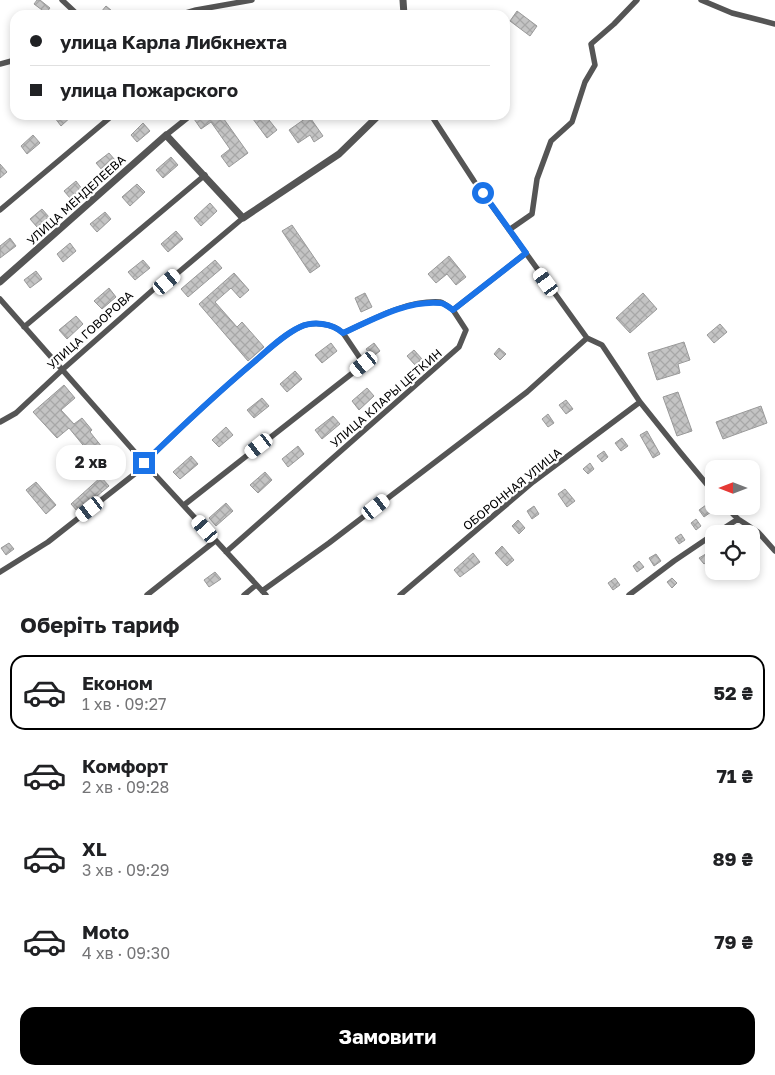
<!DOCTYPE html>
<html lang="uk">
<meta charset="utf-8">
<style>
body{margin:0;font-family:"Golos Text",sans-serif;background:#f2f2f2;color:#202124;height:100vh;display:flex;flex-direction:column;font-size:19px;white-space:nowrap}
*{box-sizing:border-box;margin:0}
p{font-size:16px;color:#757577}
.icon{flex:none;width:28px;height:28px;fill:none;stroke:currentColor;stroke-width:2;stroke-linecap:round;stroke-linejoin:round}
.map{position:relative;height:595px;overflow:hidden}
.details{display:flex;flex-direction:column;background:#fff;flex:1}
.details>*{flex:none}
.top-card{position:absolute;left:10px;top:10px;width:500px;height:110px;border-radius:15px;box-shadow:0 2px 8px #0003;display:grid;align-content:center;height:110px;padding:0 20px;background:#fff}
.needle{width:32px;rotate:270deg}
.tools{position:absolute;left:705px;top:460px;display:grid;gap:10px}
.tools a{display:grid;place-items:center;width:55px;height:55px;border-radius:10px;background:#fff;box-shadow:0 2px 8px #0003;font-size:25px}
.end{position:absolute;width:22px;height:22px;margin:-11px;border:6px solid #1a73e8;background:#fff;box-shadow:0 0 0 2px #fff}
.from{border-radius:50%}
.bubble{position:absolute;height:35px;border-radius:15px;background:#fff;box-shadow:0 2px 8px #0003;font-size:16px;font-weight:700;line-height:35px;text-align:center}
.car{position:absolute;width:15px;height:30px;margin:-15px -8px;border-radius:6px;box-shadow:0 0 4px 1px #0007;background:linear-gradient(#fff 24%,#345 0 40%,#fff 0 76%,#345 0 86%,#fff 0)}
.top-card b{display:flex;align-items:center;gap:18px;height:48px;font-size:19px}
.top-card b+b{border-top:1px solid #e0e0e0}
.top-card i{width:12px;height:12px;background:#202124}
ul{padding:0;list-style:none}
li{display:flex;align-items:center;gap:15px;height:75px;margin:0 10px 8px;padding:0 10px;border:2px solid transparent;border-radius:15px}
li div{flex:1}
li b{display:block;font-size:19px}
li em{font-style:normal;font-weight:700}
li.active{border-color:#000}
li>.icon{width:45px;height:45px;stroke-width:1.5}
h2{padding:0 20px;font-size:22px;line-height:60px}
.cta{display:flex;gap:10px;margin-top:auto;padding:10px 20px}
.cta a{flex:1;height:58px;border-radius:15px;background:#000;color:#fff;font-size:20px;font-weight:700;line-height:58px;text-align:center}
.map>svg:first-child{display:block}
</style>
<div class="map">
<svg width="775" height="595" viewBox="0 0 775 595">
<defs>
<pattern id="building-cross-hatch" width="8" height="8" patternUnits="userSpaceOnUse" patternTransform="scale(1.25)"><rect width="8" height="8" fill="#c4c4c4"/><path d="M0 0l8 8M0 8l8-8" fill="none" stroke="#a7a7a7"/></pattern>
</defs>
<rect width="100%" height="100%" fill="#fff"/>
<path fill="url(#building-cross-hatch)" stroke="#999" d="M37 0H40L50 8 46 13 34 4Z
M106 6 117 15H104L101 12Z
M517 11 537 26 530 36 510 21Z
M58 115H73L61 126 55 118Z
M200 115H221L248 153 229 167 221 156 230 149 211 122 201 129 194 119Z
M250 115H265L277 130 267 138Z
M309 116 323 136 314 142 310 135 298 143 289 130Z
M143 123 150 131 137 142 131 135Z
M33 135 40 143 27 154 21 146Z
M109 153 115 160 103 171 96 163Z
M171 157 178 165 163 178 156 170Z
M0 164 7 172 0 178Z
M76 181 82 189 70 198 64 191Z
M137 184 145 192 130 206 122 197Z
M210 203 217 211 201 226 194 218Z
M42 209 49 217 37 227 30 219Z
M105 212 111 219 97 232 90 224Z
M292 225 320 266 310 273 282 231Z
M176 231 183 239 168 252 161 244Z
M10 238 16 246 0 258V246Z
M70 243 76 251 63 262 57 254Z
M449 256 466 277 456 285 447 274 436 283 428 274Z
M143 260 150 268 135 280 128 272Z
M215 260 222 268 188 297 181 289Z
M36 271 42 279 30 288 24 280Z
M234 273 249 290 240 298 231 288 215 302 237 327 242 322 264 347 248 361 199 304Z
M109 288 116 297 102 309 94 301Z
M365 293 372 307 361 312 355 298Z
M643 293 657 309 630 333 616 318Z
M76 316 83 324 67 339 59 330Z
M720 324 727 332 714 343 707 335Z
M684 342 690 360 678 364 680 373 657 380 648 353Z
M331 343 337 351 322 363 315 355Z
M374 343 380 351 372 357 366 349Z
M499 348 506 354 500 360 494 354Z
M414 350 422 359 415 365 407 356Z
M295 371 302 379 287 392 280 384Z
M64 385 75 398 61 410 74 424 82 418 92 430 90 432 102 447 104 445 113 457 101 467 69 428 57 438 33 412Z
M367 388 374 396 359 410 352 401Z
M678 392 692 431 677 436 663 397Z
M262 398 269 406 254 418 247 410Z
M566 400 573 409 566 414 559 405Z
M761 406 767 423 723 439 716 422Z
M548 414 554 423 548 427 542 419Z
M333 416 340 424 322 439 315 430Z
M226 427 233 435 219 447 212 440Z
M647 431 660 454 653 458 640 435Z
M622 438 628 446 621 451 615 443Z
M298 446 304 454 288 467 282 459Z
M604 451 608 457 602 462 597 456Z
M191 456 198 464 180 479 173 472Z
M590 463 594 469 588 474 583 469Z
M265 472 272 480 258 493 250 485Z
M101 477 109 486 78 512 71 504Z
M36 482 56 505 46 514 26 490Z
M565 489 575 501 567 507 558 494Z
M226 503 233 511 216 526 209 518Z
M706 505 711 512 704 517 699 510Z
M534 506 539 514 532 519 527 511Z
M696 519 701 526 696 530 691 523Z
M518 520 525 528 519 534 512 526Z
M681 534 685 540 679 544 675 538Z
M9 543 14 549 6 555 1 548Z
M502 546 514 560 507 566 495 553Z
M714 549V556L704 564 699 558Z
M473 553 480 562 460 577 454 570Z
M656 554 661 561 654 566 649 558Z
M639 561 644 567 637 572 633 566Z
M215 572 221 579 209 587 204 580Z
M615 578 620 585 613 590 608 583Z
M672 578 677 583 672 588 667 582Z"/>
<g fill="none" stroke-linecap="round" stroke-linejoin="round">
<path stroke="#555" stroke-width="5.5" d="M62 0 78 15
M701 0 732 13 775 24
M179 15 196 10 252 0
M0 64 15 60
M431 115 474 181 587 338 602 345 640 402 680 452 714 493
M166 135 191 115
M0 210 113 115
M509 230 532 214 537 179 551 141 572 122 585 82 595 65 591 44 614 24 637 0
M0 299 148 467 266 595
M24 327 205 175
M0 422 16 413 62 370 155 288 167 282 243 218
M144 463C180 428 216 394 254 362 268 350 283 335 300 327 313 321 332 323 343 333 372 320 406 300 440 302 444 303 449 307 453 310
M184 505 364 364 343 333
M725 506 738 519 758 532 775 551
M715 534 738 519
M226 552 459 347 466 330 453 310 526 253
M0 572 48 542 146 465
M262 591 329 543 527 392 587 338
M147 595 215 541
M244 595 256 585
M400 595 533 482 640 402
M629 595 674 561 714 534"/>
<path stroke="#555" stroke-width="7" d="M403 0 404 15
M0 282 166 135 243 218 339 154 379 115"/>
</g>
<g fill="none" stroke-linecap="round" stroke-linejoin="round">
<path stroke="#1a73e8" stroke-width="6" d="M144 463C180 428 216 394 254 362 268 350 283 335 300 327 313 321 332 323 343 333 372 320 406 300 440 303 444 303 449 307 453 310L526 253 483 193"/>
</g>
<g text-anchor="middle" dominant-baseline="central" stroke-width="4.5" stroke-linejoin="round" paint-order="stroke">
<g font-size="12" fill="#000" stroke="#fff">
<text transform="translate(76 200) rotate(-42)">УЛИЦА МЕНДЕЛЕЕВА</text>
<text transform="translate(90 330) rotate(-42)">УЛИЦА ГОВОРОВА</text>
<text transform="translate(386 398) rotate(-41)">УЛИЦА КЛАРЫ ЦЕТКИН</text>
<text transform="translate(512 489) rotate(-39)">ОБОРОННАЯ УЛИЦА</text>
</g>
</g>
</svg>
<div class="tools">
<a><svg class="needle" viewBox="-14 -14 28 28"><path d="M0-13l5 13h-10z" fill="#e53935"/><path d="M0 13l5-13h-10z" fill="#757577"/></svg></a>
<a><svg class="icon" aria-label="locate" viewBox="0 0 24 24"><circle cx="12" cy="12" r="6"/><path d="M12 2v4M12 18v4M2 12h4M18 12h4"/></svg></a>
</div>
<i class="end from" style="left:483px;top:193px"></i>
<i class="end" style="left:144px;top:463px"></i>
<div class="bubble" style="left:56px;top:445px;width:70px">2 хв</div>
<i class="car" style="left:167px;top:282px;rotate:50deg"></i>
<i class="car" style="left:546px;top:282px;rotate:324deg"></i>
<i class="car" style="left:364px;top:364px;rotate:231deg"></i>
<i class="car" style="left:259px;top:446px;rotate:232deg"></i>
<i class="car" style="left:376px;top:507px;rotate:52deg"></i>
<i class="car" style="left:90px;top:509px;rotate:232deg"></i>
<i class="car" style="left:205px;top:529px;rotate:319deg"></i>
<div class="top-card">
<b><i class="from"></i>улица Карла Либкнехта</b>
<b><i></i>улица Пожарского</b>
</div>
</div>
<section class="details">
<h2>Оберіть тариф</h2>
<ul>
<li class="active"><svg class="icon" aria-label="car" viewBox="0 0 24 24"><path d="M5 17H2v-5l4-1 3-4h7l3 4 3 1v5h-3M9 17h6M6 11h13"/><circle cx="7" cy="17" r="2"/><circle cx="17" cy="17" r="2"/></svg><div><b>Економ</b><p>1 хв · 09:27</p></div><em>52 ₴</em></li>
<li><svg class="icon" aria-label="car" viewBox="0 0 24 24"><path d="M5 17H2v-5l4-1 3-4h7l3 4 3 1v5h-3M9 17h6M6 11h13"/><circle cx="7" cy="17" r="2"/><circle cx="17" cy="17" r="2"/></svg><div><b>Комфорт</b><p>2 хв · 09:28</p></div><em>71 ₴</em></li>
<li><svg class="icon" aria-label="car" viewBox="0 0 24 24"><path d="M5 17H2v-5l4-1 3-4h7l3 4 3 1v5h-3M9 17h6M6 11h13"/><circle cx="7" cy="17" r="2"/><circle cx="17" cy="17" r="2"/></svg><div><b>XL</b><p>3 хв · 09:29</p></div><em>89 ₴</em></li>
<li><svg class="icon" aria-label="car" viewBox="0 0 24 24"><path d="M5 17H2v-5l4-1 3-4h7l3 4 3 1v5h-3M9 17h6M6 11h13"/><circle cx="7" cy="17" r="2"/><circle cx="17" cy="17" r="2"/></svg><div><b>Moto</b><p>4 хв · 09:30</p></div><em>79 ₴</em></li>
</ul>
<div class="cta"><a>Замовити</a></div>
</section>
